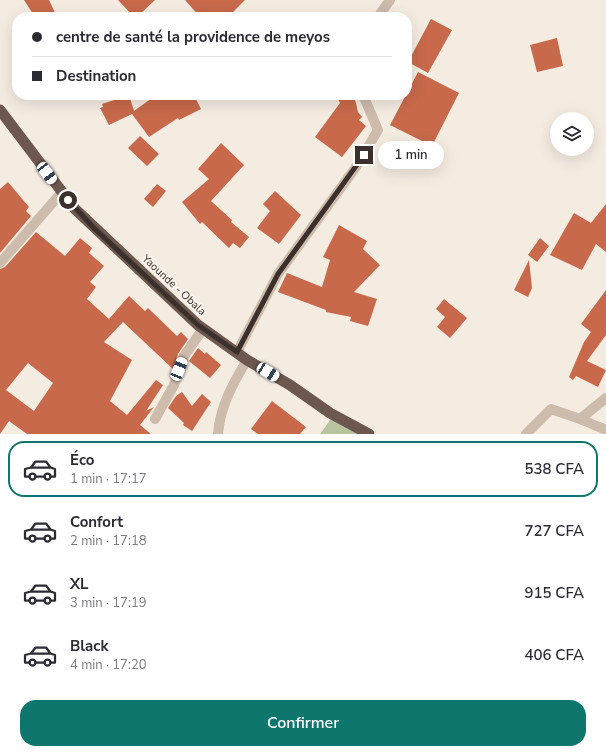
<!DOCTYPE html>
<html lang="fr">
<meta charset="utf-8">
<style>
body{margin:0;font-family:"Nunito Sans",sans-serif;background:#f2f2f3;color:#2b2b33;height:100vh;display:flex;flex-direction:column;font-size:15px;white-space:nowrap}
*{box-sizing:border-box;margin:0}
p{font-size:13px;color:#7c7c81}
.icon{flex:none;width:22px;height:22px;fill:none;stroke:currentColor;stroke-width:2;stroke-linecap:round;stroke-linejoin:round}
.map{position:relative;height:434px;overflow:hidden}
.panel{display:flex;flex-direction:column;background:#fff;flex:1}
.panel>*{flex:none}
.banner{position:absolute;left:12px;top:12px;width:400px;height:88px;border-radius:16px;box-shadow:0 4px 16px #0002;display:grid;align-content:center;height:88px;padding:0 20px;background:#fff}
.controls{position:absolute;left:550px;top:112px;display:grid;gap:8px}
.controls a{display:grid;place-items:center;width:44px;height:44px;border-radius:50%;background:#fff;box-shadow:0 4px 16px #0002;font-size:20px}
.end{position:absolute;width:18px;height:18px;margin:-9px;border:5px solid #3b302b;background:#fff;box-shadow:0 0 0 2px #fff}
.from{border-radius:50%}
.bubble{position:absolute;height:28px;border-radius:14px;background:#fff;box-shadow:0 4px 16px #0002;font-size:13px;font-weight:600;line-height:28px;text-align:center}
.car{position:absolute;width:12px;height:24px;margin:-12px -6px;border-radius:5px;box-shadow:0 0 3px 1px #0007;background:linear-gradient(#fff 24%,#345 0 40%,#fff 0 76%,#345 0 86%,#fff 0)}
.banner b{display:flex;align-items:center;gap:14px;height:38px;font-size:15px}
.banner b+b{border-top:1px solid #e1e1e2}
.banner i{width:10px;height:10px;background:#2b2b33}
ul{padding:7px 0 0;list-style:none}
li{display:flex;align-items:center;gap:12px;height:56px;margin:0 8px 6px;padding:0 12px;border:2px solid transparent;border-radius:16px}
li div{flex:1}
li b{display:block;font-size:15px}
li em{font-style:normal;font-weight:600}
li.on{border-color:#0f766e}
li>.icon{width:36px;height:36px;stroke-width:1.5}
.cta{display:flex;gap:8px;margin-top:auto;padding:8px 20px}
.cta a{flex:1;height:46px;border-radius:16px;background:#0f766e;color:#fff;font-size:16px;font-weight:600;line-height:46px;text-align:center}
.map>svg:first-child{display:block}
</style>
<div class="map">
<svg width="606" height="434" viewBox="0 0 606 434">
<rect width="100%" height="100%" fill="#f4ebe1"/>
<path fill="#b8c4a0" d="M336 412 372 434H320Z"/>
<path fill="#c8694b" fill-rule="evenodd" d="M24 0H49L57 17H35Z
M118 0H155L137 17H134Z
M185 0H245L228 17H200Z
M431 19 452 30 428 73 408 62Z
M557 38 563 66 537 72 530 45Z
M418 72 459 93 432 146 390 125Z
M129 95 134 111 156 95H194L201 109 179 120 178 118 149 137 132 114 109 125 100 108 103 107 102 104Z
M336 95H354L358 112 362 117 359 120 366 126 342 157 315 137 340 103Z
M140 136 159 154 147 166 128 148Z
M221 143 244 165 211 201 232 220 231 222 249 237 240 248 233 243 229 248 202 222 200 224 182 202 209 179 198 169Z
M8 182 29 207 26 211 31 216 0 253V189Z
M157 184 166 191 153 207 144 199Z
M275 191 301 215 279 244 257 228 270 211 263 204Z
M606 204V252L596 244 582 270 550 255 574 213 591 223Z
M339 225 367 241 363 249 380 265 354 292 377 299 368 326 350 321 351 317 326 312V310L278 292 287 273 322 287 330 260 323 257Z
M36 232 65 256 80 238 92 248 89 253 104 266 90 282 96 287 87 299 109 319 129 296 145 311 148 308 177 336 181 332 188 339 178 354 173 369 123 322 104 342 132 360 110 401 127 415 156 380 163 385 146 411 154 407 140 425 151 434H27L9 421 0 434V269L5 267ZM28 363 53 383 34 411 6 390Z
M540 238 549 246 537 262 528 255Z
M529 260 532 288 528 297 514 290Z
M606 290V335L587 361 606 370 598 387 576 376 573 380 569 377 584 342 591 332 581 324Z
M444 299 467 318 450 338 437 327 445 317 436 309Z
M198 348 205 354 206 352 221 365 210 378 189 361Z
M182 392 192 406 202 394 211 402 192 431 183 425 184 423 168 408 176 396Z
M272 401 306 427 300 434H258L251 429Z"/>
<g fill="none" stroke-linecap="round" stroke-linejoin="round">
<path stroke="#cdbbac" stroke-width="10" d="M378 17 390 0
M0 263 62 192
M237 352 278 274 356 167 378 130 363 95
M155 419 174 385 184 356 203 329
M580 419 606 430
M218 434C220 407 233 383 247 360
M526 434 551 409 580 419 606 398"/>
<path stroke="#6c584f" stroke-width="11" d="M0 110 75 209 198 325 247 360 290 385 330 413 369 434"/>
</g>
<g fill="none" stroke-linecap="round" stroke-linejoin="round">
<path stroke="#3b302b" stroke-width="5" d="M68 200 93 227 198 325 237 352 278 274 364 155"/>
</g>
<g text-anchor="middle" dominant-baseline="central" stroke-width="4" stroke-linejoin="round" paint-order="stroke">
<g font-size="11" fill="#3b302b" stroke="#fbf5ee">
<text transform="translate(174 285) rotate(43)">Yaounde - Obala</text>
</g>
</g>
</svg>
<div class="controls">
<a><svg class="icon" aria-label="layers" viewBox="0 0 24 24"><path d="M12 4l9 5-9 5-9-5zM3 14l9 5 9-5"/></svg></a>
</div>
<i class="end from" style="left:68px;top:200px"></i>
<i class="end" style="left:364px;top:155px"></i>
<div class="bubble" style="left:378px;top:141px;width:66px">1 min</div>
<i class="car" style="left:47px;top:173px;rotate:143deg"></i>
<i class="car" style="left:179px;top:369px;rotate:22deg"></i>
<i class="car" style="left:268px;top:372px;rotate:121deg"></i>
<div class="banner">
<b><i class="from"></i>centre de santé la providence de meyos</b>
<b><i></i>Destination</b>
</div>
</div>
<section class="panel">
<ul>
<li class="on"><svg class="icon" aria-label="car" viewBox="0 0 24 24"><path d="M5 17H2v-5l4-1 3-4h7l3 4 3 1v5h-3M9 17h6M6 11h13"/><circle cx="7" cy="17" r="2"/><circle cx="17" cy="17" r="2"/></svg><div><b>Éco</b><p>1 min · 17:17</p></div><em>538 CFA</em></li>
<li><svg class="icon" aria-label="car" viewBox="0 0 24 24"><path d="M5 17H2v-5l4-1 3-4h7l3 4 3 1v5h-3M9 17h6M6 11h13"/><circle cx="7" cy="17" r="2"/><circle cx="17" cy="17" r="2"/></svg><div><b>Confort</b><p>2 min · 17:18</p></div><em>727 CFA</em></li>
<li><svg class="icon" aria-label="car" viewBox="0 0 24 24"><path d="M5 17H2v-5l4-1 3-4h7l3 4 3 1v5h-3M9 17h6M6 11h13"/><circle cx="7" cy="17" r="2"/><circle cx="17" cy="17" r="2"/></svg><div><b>XL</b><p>3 min · 17:19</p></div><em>915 CFA</em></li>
<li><svg class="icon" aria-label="car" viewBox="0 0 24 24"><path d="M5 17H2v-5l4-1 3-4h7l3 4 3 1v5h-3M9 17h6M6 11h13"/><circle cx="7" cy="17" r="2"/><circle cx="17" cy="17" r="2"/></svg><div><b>Black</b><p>4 min · 17:20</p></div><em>406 CFA</em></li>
</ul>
<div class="cta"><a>Confirmer</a></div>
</section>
